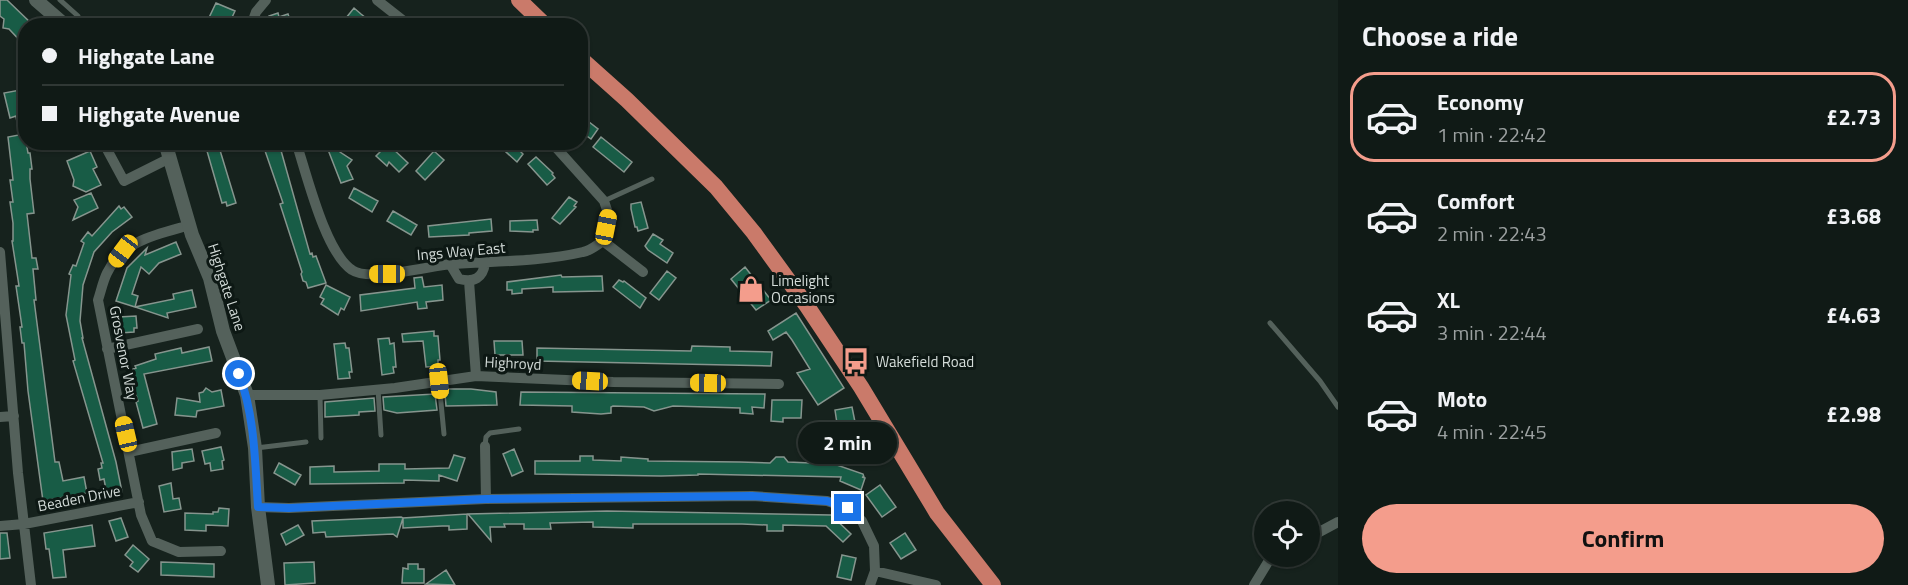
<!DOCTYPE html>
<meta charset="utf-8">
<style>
body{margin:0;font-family:"Titillium Web",sans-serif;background:#1e2723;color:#f1f3f6;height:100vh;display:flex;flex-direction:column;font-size:22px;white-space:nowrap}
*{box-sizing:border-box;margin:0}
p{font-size:20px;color:#9ca1a1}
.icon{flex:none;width:33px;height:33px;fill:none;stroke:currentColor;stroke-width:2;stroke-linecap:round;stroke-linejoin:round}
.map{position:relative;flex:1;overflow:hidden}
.sheet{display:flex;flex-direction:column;background:#101a16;width:570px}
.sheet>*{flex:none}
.hud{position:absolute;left:18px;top:18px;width:570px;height:132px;border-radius:24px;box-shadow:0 2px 4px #0004,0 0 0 2px #303835;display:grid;align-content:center;height:132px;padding:0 24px;background:#101a16}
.tools{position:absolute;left:1254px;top:501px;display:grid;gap:12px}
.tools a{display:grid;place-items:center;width:66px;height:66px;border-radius:50%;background:#101a16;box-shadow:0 2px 4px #0004,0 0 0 2px #303835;font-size:30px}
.end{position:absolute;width:27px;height:27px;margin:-14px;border:8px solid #1a73e8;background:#fff;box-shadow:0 0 0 3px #fff}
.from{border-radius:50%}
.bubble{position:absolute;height:42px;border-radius:21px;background:#101a16;box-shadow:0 2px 4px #0004,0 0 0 2px #303835;font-size:20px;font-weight:700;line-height:42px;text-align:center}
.car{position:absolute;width:18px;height:36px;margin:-18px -9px;border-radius:8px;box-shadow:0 0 4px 2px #0007;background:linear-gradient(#f5c518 24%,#345 0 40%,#f5c518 0 76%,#345 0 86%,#f5c518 0)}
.hud b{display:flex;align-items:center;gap:21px;height:57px;font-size:22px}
.hud b+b{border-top:2px solid #303835}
.hud i{width:15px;height:15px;background:#f1f3f6}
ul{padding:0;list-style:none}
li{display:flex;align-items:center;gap:18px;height:90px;margin:0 12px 9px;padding:0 12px;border:3px solid transparent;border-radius:24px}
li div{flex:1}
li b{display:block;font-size:22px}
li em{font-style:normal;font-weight:700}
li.selected{border-color:#f49d8c}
li>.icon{width:54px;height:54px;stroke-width:1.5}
h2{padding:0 24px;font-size:27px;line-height:72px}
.button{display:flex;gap:12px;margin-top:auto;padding:12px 24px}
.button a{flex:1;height:69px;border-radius:36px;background:#f49d8c;color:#111;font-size:24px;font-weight:700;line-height:69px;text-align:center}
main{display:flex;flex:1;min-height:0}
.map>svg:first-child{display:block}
</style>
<main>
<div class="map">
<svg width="1338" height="585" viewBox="0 0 1338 585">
<rect width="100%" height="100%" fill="#16221d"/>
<path fill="#185c46" stroke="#86958e" stroke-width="1.5" d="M0 0H7L34 26H26V47L9 29 3 28 4 19 0 16Z
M216 3 235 11 228 26H205Z
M354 8 361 14 376 26H355L346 18Z
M278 13 279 17 288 14 292 26H259L260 23 270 20 269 16Z
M20 90 26 112V142L28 153H30L32 169H30V179L34 213 27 214 32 258H36L38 269H33L36 300H34L55 462H59L63 481 84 477 87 493 43 501 28 391 24 343H22L20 327H22L16 286H19L12 241H13V223L10 202H13L10 180H13L8 137 19 135 16 116 10 118 4 93Z
M580 115 598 129 591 139 580 131Z
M601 137 632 162 624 172 593 147Z
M262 142H274L276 148 280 147 310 254 312 253 313 257 316 256 326 283 308 288 306 282 303 281 301 274 302 272 280 204 283 203Z
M325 142H337L340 152 352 160 347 166 353 179 341 183Z
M495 142H511L523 154 517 162Z
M387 145 390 148 391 147 408 163 399 172 389 162 387 166 376 156Z
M219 147 236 203 227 206 226 202 222 203 207 151Z
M90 151 97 167 93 169 101 185 86 192 73 186 74 180 67 161Z
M434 151 444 160 425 180 416 171Z
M536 157 553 173 552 174 555 178 547 185 528 164Z
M354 188 378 201 372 212 349 198Z
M91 193 98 208 73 220 78 207 74 200Z
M569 197 577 202 574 206 576 207 560 224 552 218Z
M641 202 648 228 638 231 637 227H635L631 209V204Z
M119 206 121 209 124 207 132 217 112 232 94 252 83 285 80 321 83 338H82L116 462 122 492 107 495 104 479 100 480 98 469 102 468 101 463H103L73 361 75 360 66 315 71 275 69 274 73 265 76 266 84 243 81 241 88 232 92 236Z
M393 211 417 225 411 235 387 221Z
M491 219 492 231 469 233V235L429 237 428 226Z
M537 220 538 230H533V232L510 231V221Z
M653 234 663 240 660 244 673 253 667 263 648 250 645 246Z
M176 242 181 254 159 263 149 274 141 267 132 294 138 296 135 307 116 301 127 268 147 248 145 255Z
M745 267 771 300 756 310 731 279Z
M667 271 676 278 659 300 650 293Z
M561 275 562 277 602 276 603 291 553 292V287L522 289V293L512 294V290H507V282Z
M422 277 424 287 442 285 443 300 426 302 427 308 418 309 417 302 361 311 360 295 415 288 414 278Z
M619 280 623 282 624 281 646 298 640 308 613 287Z
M326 285 350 297 344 310 341 308 338 315 321 304 324 299 320 297Z
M192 290 196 307 167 313 168 318 135 307 174 299 173 294Z
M796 313 844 388 818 405 797 373 810 369 792 340 786 332 773 340 768 331Z
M136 316 137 328H134V332L120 333 119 317Z
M434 331V336H438L440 360H438V366L426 367 423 341 403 342 402 334Z
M389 338 390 344 394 343 396 367H393L394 373 382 375 378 339Z
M494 341H522L523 355H495Z
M345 343 346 348H349L352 372H349L350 378 338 379 334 344Z
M692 346 730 347V351L772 352 771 366 537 361V348L691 351Z
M209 347 212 361 144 374 157 424 143 428 136 402 138 401 128 371 136 368 135 366 156 359 155 354 181 348 182 353Z
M206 388 212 392 221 390 224 406 197 411 196 417 175 415 177 398 200 402 199 393 203 392Z
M447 389H471L496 392 497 405 446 406 445 393H448Z
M521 392 765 394 764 408 752 407 753 414 740 413V408L673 406 654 411 644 407 613 406 611 407V413L601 414 572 412V406L520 405Z
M435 394 437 410 397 413 384 410 383 397Z
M374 398 375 411 359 412V415L325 417V402Z
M772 400H802L801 418H783V422L771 421Z
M852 407 856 427 838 430 835 410Z
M221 447 224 460 222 461 223 469 211 471 210 463 205 464 202 451Z
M192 449 194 461 182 463V468L173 470 172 452Z
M514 449 523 471 512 476 503 454Z
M454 455 465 458 457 481 439 475V481L404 480V483L310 484V467L334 466V472L379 471V464H405V469L449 468Z
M580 456H593V460L621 461V457L648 459V461L740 462 770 463 776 457H784L788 462 834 464 863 474 864 477H862L865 478 861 490 840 481 841 477 698 474V475L661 476 535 474V461H580Z
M279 463 301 475 295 485 274 473Z
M171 483 173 499 179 498 181 509 164 512 159 486Z
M880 485 896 507 882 517 866 495Z
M219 508 229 509 228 526 206 525V531L185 530V513L213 514V512H218Z
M607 511 831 515 851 534 843 542 826 526 783 525V531H767V525L742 524H633V528L593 527V522L550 523 551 529H524V524H504L505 527H490L491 541 468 514Z
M467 514V529L449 530V526H442L403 528V518Z
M401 517 403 518 397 537 393 534 326 537 325 532 313 533 312 521Z
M121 518 128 537 116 541 109 521Z
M92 525 95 546 63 550 66 577 53 578 49 549H46L44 533Z
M298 525 304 535 286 545 281 534Z
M0 533H7L10 558 0 559Z
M905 533 916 550 901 559 890 543Z
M133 545 149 559 138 572 130 566 133 562 125 555Z
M842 555 856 558 851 580 837 577Z
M161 562 214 564V577L161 575Z
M314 562 315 583 285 585 284 563Z
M408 564H418V569H424V583H402L403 568 408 569Z
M446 570 455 585 426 584Z"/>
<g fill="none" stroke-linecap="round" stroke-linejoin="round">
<path stroke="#54615b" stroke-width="5" d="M60 0 78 16 76 26
M604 201 652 179
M1270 323 1320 381 1338 407
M439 382 444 434
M378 389 381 435
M320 395 321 438
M485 446 486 437 490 433 519 429
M256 448 306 442"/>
<path stroke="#54615b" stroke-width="10" d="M377 0 410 26
M251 26 256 12 266 0
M103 142 124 181 170 158
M296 142C307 175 325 252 352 270 369 282 429 266 451 264 495 261 540 262 583 252 590 251 597 245 603 241L608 213 604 201 551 142
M409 144 410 142
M190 225C158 234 123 240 107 273 103 281 101 291 98 300L141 515 152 541 179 552 221 551
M603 241 643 272
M0 252 18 473 31 585
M450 264 459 279C474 283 483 278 485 263
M469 281 476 376
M107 349 198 329
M247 395H320L395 388 476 376 613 382 779 384
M0 417 14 416
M485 446 486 499
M129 452 216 433
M258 507 289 508 486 499 752 496 827 501 848 508 862 521 874 546 875 571 870 585
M0 526 24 524 139 502
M1310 537 1338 522
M875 571 936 585
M1254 585 1268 562 1277 556"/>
<path stroke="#54615b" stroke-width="14" d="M36 0 66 26
M165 142 192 235 210 278 223 331 247 395 255 448 258 507 268 585"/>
<path stroke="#ca7a6a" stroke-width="16" d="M519 0 546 26
M580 58 627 100 716 187 754 233 807 306 861 387 937 513 993 585"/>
</g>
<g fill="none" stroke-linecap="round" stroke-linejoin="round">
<path stroke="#1a73e8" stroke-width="8" d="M239 374C255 417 255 462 258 507L289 508 486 499 752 496 827 501 848 508"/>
</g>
<defs>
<symbol id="shop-bare" viewBox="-9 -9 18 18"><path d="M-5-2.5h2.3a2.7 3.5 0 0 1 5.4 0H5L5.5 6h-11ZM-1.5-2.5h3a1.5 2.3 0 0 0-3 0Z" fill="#f49d8c" stroke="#0d1814" stroke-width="2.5" paint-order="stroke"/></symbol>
<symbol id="bus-bare" viewBox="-9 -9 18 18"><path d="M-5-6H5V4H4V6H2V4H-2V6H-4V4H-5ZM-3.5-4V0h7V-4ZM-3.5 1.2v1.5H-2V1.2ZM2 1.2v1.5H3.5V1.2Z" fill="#f49d8c" stroke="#0d1814" stroke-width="2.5" paint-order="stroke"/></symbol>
</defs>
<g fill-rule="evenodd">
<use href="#shop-bare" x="732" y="270" width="38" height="38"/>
<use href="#bus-bare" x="837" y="342" width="38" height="38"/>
</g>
<g text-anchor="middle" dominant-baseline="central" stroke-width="6" stroke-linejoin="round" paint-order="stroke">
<g font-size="15" fill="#d4dcd9" stroke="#0d1814">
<text transform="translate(461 251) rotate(-5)">Ings Way East</text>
<text transform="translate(227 287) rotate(72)">Highgate Lane</text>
<text transform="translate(124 353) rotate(79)">Grosvenor Way</text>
<text transform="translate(513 363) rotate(3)">Highroyd</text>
<text transform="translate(79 498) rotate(-11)">Beaden Drive</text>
</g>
<g font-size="15" fill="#d4dcd9" stroke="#0d1814" text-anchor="start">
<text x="771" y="280">Limelight<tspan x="771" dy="17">Occasions</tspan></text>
<text x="876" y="361">Wakefield Road</text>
</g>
</g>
</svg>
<div class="tools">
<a><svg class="icon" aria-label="locate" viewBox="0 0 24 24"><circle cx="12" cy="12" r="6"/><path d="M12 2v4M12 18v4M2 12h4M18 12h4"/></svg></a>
</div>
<i class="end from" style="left:239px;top:374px"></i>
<i class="end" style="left:848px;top:508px"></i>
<div class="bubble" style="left:798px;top:422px;width:99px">2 min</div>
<i class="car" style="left:606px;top:227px;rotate:11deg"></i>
<i class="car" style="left:123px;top:251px;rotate:217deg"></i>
<i class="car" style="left:387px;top:274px;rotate:270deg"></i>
<i class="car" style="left:439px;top:381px;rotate:174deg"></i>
<i class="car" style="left:590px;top:381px;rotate:273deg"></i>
<i class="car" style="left:708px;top:383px;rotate:271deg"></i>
<i class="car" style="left:126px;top:434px;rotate:347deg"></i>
<div class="hud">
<b><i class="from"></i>Highgate Lane</b>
<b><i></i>Highgate Avenue</b>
</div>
</div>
<section class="sheet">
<h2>Choose a ride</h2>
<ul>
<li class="selected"><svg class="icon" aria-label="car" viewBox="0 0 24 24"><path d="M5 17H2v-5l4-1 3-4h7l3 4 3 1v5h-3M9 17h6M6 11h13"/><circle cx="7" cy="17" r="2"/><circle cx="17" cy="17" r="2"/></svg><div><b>Economy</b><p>1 min · 22:42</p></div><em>£2.73</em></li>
<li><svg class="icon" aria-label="car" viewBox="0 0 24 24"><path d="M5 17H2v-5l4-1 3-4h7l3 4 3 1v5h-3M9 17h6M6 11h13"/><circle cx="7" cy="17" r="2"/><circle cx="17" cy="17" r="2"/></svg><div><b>Comfort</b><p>2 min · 22:43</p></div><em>£3.68</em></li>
<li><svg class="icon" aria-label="car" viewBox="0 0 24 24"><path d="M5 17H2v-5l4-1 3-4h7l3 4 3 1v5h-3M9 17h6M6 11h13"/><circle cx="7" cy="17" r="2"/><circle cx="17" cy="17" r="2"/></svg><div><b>XL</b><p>3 min · 22:44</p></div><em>£4.63</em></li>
<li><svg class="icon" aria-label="car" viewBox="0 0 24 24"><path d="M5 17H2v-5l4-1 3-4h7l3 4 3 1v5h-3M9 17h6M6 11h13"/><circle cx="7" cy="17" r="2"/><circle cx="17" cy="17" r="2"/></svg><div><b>Moto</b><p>4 min · 22:45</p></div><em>£2.98</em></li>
</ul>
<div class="button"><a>Confirm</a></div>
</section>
</main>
